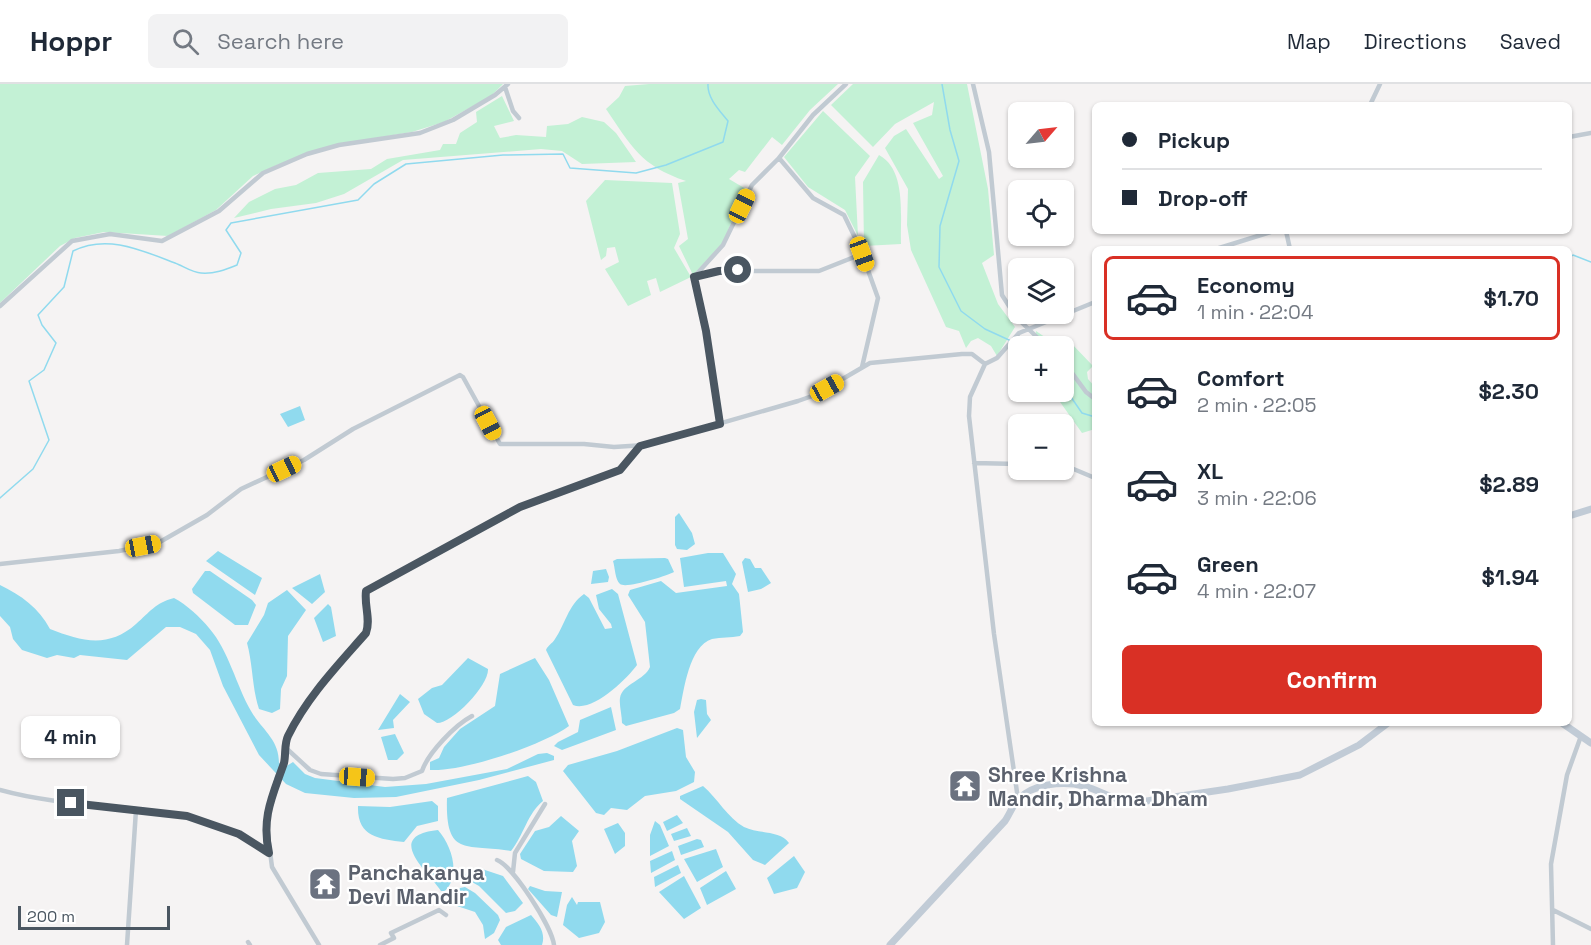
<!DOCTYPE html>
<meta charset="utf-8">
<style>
body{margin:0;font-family:"Space Grotesk",sans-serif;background:#f2f2f3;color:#1f2937;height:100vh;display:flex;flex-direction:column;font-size:22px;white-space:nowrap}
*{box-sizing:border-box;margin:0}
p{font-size:20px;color:#747a83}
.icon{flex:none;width:33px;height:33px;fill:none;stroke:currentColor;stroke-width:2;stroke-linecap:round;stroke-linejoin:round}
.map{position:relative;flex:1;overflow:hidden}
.panel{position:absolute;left:1092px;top:162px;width:480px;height:480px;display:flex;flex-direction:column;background:#fff;border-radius:9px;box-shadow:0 2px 4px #0004}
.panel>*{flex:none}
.guide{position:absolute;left:1092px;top:18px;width:480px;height:132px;border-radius:9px;box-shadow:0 2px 4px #0004;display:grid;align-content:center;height:132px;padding:0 30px;background:#fff}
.needle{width:39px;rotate:62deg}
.fabs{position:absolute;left:1008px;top:18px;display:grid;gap:12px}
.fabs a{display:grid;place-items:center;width:66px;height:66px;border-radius:9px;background:#fff;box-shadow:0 2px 4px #0004;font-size:30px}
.scale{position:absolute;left:18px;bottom:15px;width:152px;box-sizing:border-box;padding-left:6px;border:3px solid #4a5661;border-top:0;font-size:16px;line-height:21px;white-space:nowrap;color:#4a5661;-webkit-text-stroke:4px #fff;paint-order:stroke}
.end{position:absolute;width:27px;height:27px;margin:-14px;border:8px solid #4a5661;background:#fff;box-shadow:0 0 0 3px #fff}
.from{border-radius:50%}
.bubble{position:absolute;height:42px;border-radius:9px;background:#fff;box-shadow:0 2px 4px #0004;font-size:20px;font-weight:600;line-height:42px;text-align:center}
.car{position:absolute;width:18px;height:36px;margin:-18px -9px;border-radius:8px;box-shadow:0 0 4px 2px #0007;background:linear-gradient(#f5c518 24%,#345 0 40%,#f5c518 0 76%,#345 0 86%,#f5c518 0)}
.guide b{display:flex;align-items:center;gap:21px;height:57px;font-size:22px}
.guide b+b{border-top:2px solid #e0e1e3}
.guide i{width:15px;height:15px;background:#1f2937}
ul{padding:10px 0 0;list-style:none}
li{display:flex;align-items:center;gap:18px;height:84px;margin:0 12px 9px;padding:0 18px;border:3px solid transparent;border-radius:9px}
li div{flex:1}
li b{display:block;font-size:22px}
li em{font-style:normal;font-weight:600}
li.active{border-color:#d93025}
li>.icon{width:54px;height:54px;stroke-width:1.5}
.primary-button{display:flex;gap:12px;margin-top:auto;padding:12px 30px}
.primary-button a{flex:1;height:69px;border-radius:9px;background:#d93025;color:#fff;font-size:24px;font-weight:600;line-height:69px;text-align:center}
header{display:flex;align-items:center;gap:36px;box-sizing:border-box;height:84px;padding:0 30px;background:#fff;border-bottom:2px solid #e0e1e3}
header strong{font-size:28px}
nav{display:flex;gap:33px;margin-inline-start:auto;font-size:21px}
.search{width:420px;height:54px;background:#f2f2f3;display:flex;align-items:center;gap:15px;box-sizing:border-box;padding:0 21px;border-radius:9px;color:#747a83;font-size:22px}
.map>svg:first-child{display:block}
</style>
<header>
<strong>Hoppr</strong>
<div class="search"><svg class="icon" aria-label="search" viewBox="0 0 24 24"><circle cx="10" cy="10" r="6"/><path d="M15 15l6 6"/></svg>Search here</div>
<nav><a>Map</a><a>Directions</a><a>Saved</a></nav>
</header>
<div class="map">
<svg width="1591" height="861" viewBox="0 0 1591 861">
<rect width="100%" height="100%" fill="#f5f3f3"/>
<path fill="#c3f1d5" d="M0 0H503L491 12 444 38 412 48 333 61 277 81 253 92 216 126 168 152 104 148 75 154 60 162 0 219Z
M649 0H838L810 26 782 61 772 53 745 88 739 86 729 95 746 105 722 160 693 191 679 162 688 155 678 99 686 97C641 82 631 62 606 25L619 13 625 2Z
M853 0H967L988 105 994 171 982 179 998 220 1015 243 997 272 991 262 978 254 971 257 966 264 959 247 946 243 911 166 907 141 908 105 885 64 894 52 906 45 939 95 943 92 913 39 932 31 934 18 895 40 873 63 831 21Z
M502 12 514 37 494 42 500 54 516 51 546 53 547 42 568 40 582 33 604 38 616 49 636 78 582 80 562 67 541 65 403 76 344 110 316 119 271 125 234 134 249 118 275 105 296 101 318 89 371 85 387 75 440 66 443 60H456L460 49 477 38 476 28Z
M823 27 870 72 855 93 858 152 845 126 808 103 784 73Z
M879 71C907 86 900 133 901 160L864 162 863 98Z
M605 96 672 99 680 150 674 164 691 193 660 208 656 194 647 197 651 211 628 222 605 185 619 178 615 163 607 164 606 172 601 176 586 117Z
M1036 247 1058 262H1018V270L1012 264 1021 254 1029 260 1035 255Z
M1071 259 1093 282 1087 288 1088 295 1095 303V345L1082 349 1053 308H1064V266Z"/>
<path fill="#90daee" d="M300 322 305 336 288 343 280 330Z
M679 429 692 449 695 460 687 466 677 465 675 461V433Z
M218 467 262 494 255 511 206 477Z
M708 469H723L736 490 732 500 739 510 743 548 740 552C731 554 721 553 712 555 689 562 684 606 680 625L674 629 626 642 622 639C622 631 619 621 620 614 622 600 645 596 650 583L645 538 628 511 630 506 661 497 676 509 727 502 726 497 684 503 680 474Z
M665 474 668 475 674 488C666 492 626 505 620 500 615 496 615 483 613 477L617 475Z
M745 474 750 475 755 484H761L771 499 761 505 748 508 742 478Z
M606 485 609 493 608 498 591 500 593 487Z
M205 487H210L252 516 256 521 248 541H235L193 509 192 505Z
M320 490 325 508 312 520 292 504Z
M0 501C21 511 39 524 50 545 81 557 108 565 136 540 150 528 155 519 174 514 187 521 200 533 209 544 229 567 236 601 251 627 262 646 279 655 279 679L285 683 293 678 305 690 315 694 385 703 426 700 507 685 538 670 547 669 554 672V676L479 696 396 713 354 714 305 709 286 700 259 671 223 602 210 566 196 550 180 543H166L127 576 80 571 74 574 57 571 47 574 22 566 13 555 10 543 0 532Z
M612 505 618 510 637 581C627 595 592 629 573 621L546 566C548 561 552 560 555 555 565 541 568 521 584 510L589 514 605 545 612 544 611 540 599 525 596 511Z
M287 506 306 526 288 552 287 592 281 605 280 625 272 629 259 625C252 604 253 581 247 559L264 531 268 519Z
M328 520 331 523 336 552 323 558 314 534Z
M468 574 488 585C489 601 453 639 437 639L424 630 418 615 432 604 442 601Z
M535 574 549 596 569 642C543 661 463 688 430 686V678L439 674 444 663 460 645 495 622 500 590Z
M400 610 410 618 393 636 394 644 378 646Z
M701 615 706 616 707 630 711 636 697 654 694 628 697 616Z
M611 623 616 646 562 666 554 662 558 658 578 648 580 636Z
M677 644 683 646 686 673 695 688 694 698 676 707 645 712 627 726 611 724 604 731 596 729 563 687 568 681 617 667Z
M395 650 404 669 397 676H388L381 653Z
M528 692 536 698 543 717C527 730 524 751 511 767 467 759 445 775 447 714Z
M703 702C717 714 728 734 744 743 758 750 780 746 789 759L765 781 753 776 728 748 680 715V712Z
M432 717 438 722V737L417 742 404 758C379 755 357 753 358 722L390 723Z
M677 731 683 739 667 747 663 738Z
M561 732 579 747 572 757 577 782 573 788 544 787 521 775 520 770 535 747 549 743Z
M655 737 660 741 669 762 650 772V751Z
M618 739 625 749V762L615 770 604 745Z
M687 744 691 752 674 757 671 750Z
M438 746C452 762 461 791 445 807H441C428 787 383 752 438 746Z
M697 755 701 756 704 763 681 771 678 762Z
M716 765 723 783 697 798 684 775Z
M672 767 675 776 651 789 650 777Z
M794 772 805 788 797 804 774 810 767 794Z
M678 781 681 789 655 803 654 793Z
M482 785 503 792 523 819 515 827 506 829 479 802 463 793 467 788Z
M726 787 736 805 707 821 700 804Z
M684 792 701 824 684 835 659 808Z
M530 802 545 807 562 808 557 833 551 831 528 805Z
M465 803 475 809 498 831 500 836 494 849 485 855 483 841 475 828 454 821 452 816 460 804Z
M572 813 577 821 578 818H600L605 838 599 849 579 854 563 841 567 821Z
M531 831C539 840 546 849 542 861H501L498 856 506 843Z"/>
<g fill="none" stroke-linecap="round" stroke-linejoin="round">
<path stroke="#90daee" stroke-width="1.5" d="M942 0 950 46 959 77 940 142 939 183 961 227 985 245 1022 262
M1569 174 1573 171 1591 178
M1064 303 1082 329 1095 333
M0 414 33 385 49 356 29 297 44 286 56 259 42 241 38 231 64 203 73 167C107 150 141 166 175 179 183 182 193 189 201 189 214 190 225 186 237 181L241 169 226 146 231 139 358 116 374 100 406 80 503 71 563 70 570 84 636 89 666 81 723 58 728 37C720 27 707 14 708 0"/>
<path stroke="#c1cad2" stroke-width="4.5" d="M973 0 989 68 1002 211 1016 233 1042 258 1051 262
M505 3 513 27 519 34
M1370 21 1380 0
M1569 53 1591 49
M779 74 813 31 846 0
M1286 147 1290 165
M1216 165 1274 147
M694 193 723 161 752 101 779 74 813 114 844 131 860 164 878 214 862 283
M694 193 719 187H819L862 170
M694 193 706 247 720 340
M0 222 72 157 110 150 162 157 219 127 263 89 307 70 339 61 420 49 453 36 495 11 508 0
M1064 278 1086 308 1095 315
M985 280 970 313 969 332 994 550 1018 715
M974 379 1018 380
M1064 381 1095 394
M0 480 119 467 158 459 207 431 241 405 304 376 353 345 460 291 463 293 500 360H584L614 363 645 361 798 317 815 311 870 279 962 270H972L985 280 997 274 1019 249 1095 218
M286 664 310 686 321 690 393 695 405 694 422 687C428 669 455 641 472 632
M0 706C61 723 124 720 185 732 216 738 243 753 269 769
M497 776C513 782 552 843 554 861
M513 788 515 769 545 720
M1553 826 1591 845
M248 858 250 861
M127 861 136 726
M319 861 272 783 266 736 277 693 284 679 287 654 315 608 366 549C371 535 364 522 366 507L520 423 620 386 640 362
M380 861 394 854 391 849 439 826 446 831
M1553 861 1551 780 1567 691 1581 652"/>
<path stroke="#c1cbd6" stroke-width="7" d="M1569 432 1591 425
M1562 639 1591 659
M890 861 1005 737C1009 731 1012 723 1017 717 1031 699 1064 697 1084 702 1102 707 1115 717 1133 719L1228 705 1300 691 1359 661 1388 639"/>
</g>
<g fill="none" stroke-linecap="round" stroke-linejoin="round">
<path stroke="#4a5661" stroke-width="8" d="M71 719 187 732 239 750 269 769C261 733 273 711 284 679 286 671 284 660 288 652 307 613 338 581 366 549 371 535 364 522 366 507L520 423 620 386 640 362 720 340 706 247 694 193 719 187 738 186"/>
</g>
<defs>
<symbol id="temple-square" viewBox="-11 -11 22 22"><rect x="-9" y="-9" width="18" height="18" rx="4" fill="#6b7280" stroke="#fff"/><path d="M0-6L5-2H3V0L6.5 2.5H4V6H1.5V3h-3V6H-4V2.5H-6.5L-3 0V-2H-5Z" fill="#fff"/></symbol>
</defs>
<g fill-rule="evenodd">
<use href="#temple-square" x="946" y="683" width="38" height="38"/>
<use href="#temple-square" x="306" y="781" width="38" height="38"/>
</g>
<g text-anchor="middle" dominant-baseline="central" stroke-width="4.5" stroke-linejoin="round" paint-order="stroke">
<g font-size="21" font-weight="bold" fill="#5b616d" stroke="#fff" text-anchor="start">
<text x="988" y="690">Shree Krishna<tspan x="988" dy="24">Mandir, Dharma Dham</tspan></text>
<text x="348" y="788">Panchakanya<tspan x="348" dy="24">Devi Mandir</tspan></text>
</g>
</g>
</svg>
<div class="fabs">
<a><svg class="needle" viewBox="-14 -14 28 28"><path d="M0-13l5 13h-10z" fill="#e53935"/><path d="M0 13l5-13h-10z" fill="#747a83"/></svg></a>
<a><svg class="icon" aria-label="locate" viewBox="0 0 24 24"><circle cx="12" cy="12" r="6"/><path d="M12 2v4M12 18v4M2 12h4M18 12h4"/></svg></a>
<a><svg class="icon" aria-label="layers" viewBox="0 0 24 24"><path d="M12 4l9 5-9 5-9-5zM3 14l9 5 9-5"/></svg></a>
<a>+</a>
<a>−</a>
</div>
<div class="scale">200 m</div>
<i class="end from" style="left:738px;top:186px"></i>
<i class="end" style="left:71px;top:719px"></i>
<div class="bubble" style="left:21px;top:632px;width:99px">4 min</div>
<i class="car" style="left:742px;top:122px;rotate:26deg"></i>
<i class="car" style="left:862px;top:170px;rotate:160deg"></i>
<i class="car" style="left:827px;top:304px;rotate:61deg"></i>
<i class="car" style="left:488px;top:339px;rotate:152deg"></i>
<i class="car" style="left:284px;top:385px;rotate:65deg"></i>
<i class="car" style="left:143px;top:462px;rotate:79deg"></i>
<i class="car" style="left:357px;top:693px;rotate:94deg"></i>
<div class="guide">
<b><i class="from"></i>Pickup</b>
<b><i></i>Drop-off</b>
</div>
<section class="panel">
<ul>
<li class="active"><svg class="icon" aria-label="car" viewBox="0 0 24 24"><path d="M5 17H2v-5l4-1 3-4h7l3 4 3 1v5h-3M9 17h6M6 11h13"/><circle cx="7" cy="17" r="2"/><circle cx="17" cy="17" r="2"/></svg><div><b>Economy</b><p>1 min · 22:04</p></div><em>$1.70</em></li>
<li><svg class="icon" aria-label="car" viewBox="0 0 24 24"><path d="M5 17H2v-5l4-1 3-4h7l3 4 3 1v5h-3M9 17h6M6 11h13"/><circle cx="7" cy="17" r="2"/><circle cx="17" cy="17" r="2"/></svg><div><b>Comfort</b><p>2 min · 22:05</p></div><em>$2.30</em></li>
<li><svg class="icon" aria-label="car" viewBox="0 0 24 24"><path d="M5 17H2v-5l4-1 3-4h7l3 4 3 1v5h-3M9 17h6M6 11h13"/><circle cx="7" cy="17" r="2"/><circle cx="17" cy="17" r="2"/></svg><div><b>XL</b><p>3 min · 22:06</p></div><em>$2.89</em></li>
<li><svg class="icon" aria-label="car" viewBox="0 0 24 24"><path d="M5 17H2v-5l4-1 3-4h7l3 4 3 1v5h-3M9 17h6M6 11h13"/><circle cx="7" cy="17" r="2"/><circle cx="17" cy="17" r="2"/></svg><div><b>Green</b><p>4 min · 22:07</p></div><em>$1.94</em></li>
</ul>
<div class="primary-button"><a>Confirm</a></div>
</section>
</div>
